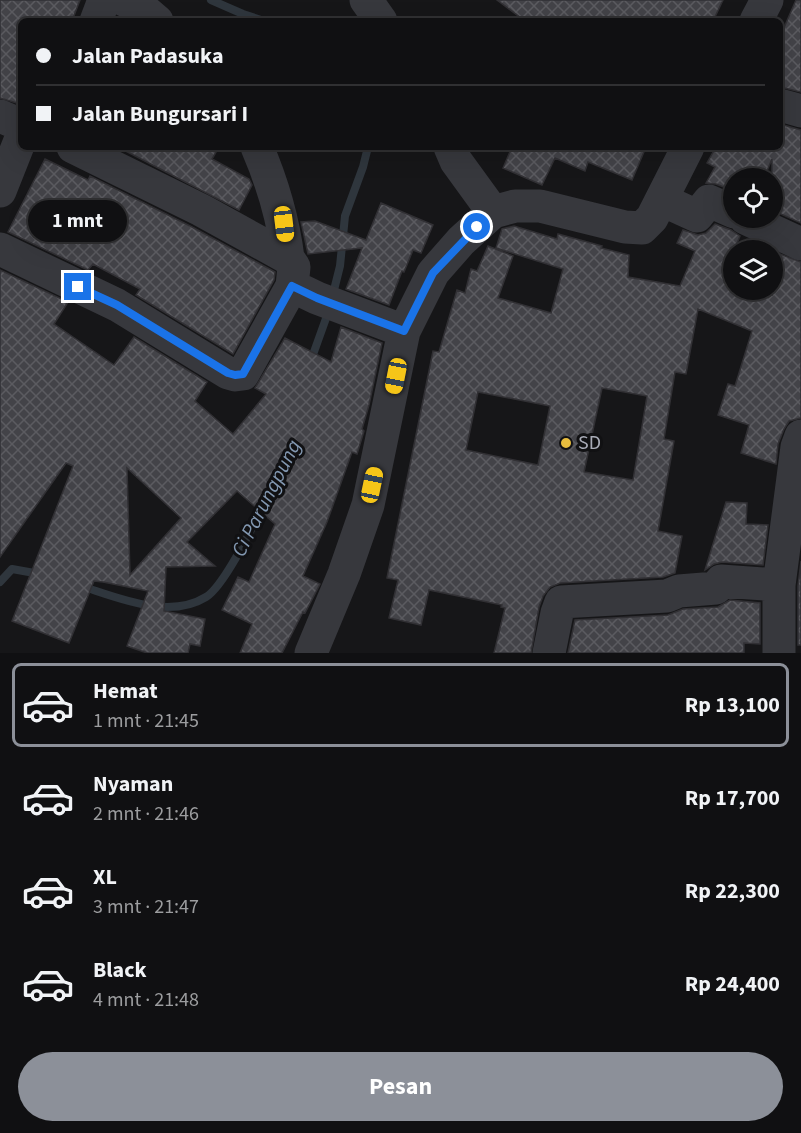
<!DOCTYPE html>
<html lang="id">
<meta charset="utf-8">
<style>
body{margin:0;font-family:"Source Sans 3",sans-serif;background:#19191b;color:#f1f3f6;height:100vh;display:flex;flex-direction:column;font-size:22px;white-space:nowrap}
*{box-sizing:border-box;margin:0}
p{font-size:20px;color:#9c9d9f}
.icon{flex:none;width:33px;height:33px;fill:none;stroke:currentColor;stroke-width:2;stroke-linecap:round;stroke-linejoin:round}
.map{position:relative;height:653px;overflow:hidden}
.side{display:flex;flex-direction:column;background:#101012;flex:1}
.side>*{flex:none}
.hud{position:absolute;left:18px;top:18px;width:765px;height:132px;border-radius:9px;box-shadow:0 6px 24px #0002,0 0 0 2px #303032;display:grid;align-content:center;height:132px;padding:0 18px;background:#101012}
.buttons{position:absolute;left:723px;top:168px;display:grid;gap:12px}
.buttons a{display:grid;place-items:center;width:60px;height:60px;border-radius:50%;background:#101012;box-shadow:0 6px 24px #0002,0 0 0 2px #303032;font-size:30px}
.end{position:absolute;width:27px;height:27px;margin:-14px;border:8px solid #1a73e8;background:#fff;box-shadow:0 0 0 3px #fff}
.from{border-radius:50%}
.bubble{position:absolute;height:42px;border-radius:21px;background:#101012;box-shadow:0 6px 24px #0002,0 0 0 2px #303032;font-size:20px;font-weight:700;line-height:42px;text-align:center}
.car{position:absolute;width:18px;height:36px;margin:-18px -9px;border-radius:8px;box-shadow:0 0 4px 2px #0007;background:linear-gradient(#f5c518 24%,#345 0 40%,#f5c518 0 76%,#345 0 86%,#f5c518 0)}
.hud b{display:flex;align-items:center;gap:21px;height:57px;font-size:22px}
.hud b+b{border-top:2px solid #303032}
.hud i{width:15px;height:15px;background:#f1f3f6}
ul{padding:10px 0 0;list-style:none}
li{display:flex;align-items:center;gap:18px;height:84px;margin:0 12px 9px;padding:0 6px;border:3px solid transparent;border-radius:9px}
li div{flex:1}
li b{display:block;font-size:22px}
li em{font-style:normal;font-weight:700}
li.current{border-color:#8c9099}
li>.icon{width:54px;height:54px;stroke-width:1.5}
.cta{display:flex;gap:12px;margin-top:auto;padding:12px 18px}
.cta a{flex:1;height:69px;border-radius:36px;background:#8c9099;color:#fff;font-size:24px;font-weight:700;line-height:69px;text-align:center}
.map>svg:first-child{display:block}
</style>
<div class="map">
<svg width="801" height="653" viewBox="0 0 801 653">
<defs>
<pattern id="building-cross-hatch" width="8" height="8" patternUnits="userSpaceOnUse" patternTransform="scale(1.5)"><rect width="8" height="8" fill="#434348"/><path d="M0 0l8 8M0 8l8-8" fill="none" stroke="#5b5b60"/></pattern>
</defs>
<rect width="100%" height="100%" fill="#161618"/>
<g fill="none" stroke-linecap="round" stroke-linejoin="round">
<path stroke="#2f363d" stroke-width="8" d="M211 0 243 14 264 21
M332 298 340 266 345 216 363 167 368 147
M310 363 329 310
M0 582 12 569 40 574
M81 586C119 598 169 620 206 597 225 585 254 524 265 502"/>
</g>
<path fill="url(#building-cross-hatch)" stroke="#313034" stroke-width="1.5" fill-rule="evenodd" d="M0 0H80L72 21H21L20 104 0 98Z
M497 0H723L713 21H525Z
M796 0H801V92L780 87V37Z
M780 124 801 130V223L772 210V159L764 178H734V191L716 184 706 183 715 167 707 163 716 147H780Z
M118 147H219L212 159 249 179 252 185 239 210Z
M512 147H646L632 180 588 162 585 171 555 158 542 185 503 168Z
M45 159 88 180 90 176 192 227 275 272 274 280 233 354 136 295 140 289 93 264 88 270 8 232Z
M381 203 433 225 421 253 413 250 404 272 402 271 389 305 346 289 362 248 308 254 301 222 315 221 366 240Z
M715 224 731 230 740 236 724 275 734 279V290H759L772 295V251L801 262V418L789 421 784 429 778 444 776 464 741 453 749 425 718 415 728 384 735 386 752 331 698 309 686 374 675 372 664 439 674 441 658 531 682 536 675 573 663 577 560 583 550 587 543 596 539 607 531 653H494L505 608 501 607 502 605 429 590 421 625 389 618 398 580 387 578 433 351 439 352 457 290 465 293 471 269 477 271 488 246 513 256 498 298 551 313 563 269 496 248 502 229 514 226 557 239 558 234 602 246 601 248 629 255 628 277 680 286 695 251 677 243 683 230 698 235 706 233ZM602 388 647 396 633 480 584 472ZM478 392 550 406 538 465 466 450Z
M0 270 68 302 54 324 114 365 134 337 207 382 195 401 233 434 266 394 255 388 285 338 331 362 341 327 382 343 369 405 362 429 364 431 357 454 352 452 327 522 303 576 320 584 305 613 303 612 282 653H240L252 624 222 610 238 577 249 582 275 524 237 491 187 542 215 566 166 567 164 611 205 619 200 646 190 644 188 653H147L127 646 148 591 103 582 94 581 69 643 12 621 73 466 66 463 0 557ZM127 468 181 518 130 575Z
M726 502 747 503 746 524 768 525 763 565 722 562 714 564 705 570Z
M801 561V645H798V586Z
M730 600 760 603V644L744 643V653H568L575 620 668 615 683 609 718 607Z"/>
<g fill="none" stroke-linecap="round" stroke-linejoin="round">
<path stroke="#37383d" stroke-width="33" d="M124 0 144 10 157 21
M366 0 381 21
M96 21 104 0
M756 21 767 0
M780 105 801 111
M0 116 21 125
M257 147C273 184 283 218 288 258
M450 147 456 161 493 212
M0 191 21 138
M662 200 697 216 709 201 734 212
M745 218 801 244
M0 249 117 305 228 373 235 375 243 374 292 286 294 267 288 258 201 210 73 147
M292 286 317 298 404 331
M311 653 344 574 368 505 404 331 433 273 461 241 493 212 515 206H540L625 227 642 228 652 218 688 147
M549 653 557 613 561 602 667 596 679 591 716 588 721 581 779 585
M779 653V585L797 447 801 436"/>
</g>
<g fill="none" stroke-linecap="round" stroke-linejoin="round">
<path stroke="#1a73e8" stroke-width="8" d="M78 287 117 305 228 373 235 375 243 374 292 286 317 298 404 331 433 273 477 227"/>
</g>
<circle fill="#e8bd3e" stroke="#111113" stroke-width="2" cx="566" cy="443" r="6"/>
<g text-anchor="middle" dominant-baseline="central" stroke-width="6" stroke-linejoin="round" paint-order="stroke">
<g font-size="20" fill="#a9acb7" stroke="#111113" text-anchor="start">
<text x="578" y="443">SD</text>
</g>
<g font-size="21" font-style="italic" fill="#8297b0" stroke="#111113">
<text transform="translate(266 498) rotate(-63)">Ci Parungpung</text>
</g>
</g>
</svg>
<div class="buttons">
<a><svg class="icon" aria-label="locate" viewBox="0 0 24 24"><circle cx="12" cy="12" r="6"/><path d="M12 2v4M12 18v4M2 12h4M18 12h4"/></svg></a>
<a><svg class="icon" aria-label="layers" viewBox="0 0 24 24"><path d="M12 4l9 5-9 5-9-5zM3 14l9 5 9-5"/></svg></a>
</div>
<i class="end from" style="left:477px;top:227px"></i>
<i class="end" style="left:78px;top:287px"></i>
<div class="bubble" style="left:28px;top:200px;width:99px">1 mnt</div>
<i class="car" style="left:284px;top:224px;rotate:173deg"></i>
<i class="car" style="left:396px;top:376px;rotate:191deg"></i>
<i class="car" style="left:372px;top:485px;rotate:12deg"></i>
<div class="hud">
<b><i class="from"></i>Jalan Padasuka</b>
<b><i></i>Jalan Bungursari I</b>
</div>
</div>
<section class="side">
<ul>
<li class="current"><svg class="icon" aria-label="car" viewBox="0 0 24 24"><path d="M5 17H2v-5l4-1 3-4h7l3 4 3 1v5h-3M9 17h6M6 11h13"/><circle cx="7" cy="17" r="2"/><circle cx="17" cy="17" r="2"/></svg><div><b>Hemat</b><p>1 mnt · 21:45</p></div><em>Rp 13,100</em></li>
<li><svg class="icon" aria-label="car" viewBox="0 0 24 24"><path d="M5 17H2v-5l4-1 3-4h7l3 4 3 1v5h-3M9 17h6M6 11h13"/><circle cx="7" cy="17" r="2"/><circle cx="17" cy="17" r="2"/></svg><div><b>Nyaman</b><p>2 mnt · 21:46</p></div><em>Rp 17,700</em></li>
<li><svg class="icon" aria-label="car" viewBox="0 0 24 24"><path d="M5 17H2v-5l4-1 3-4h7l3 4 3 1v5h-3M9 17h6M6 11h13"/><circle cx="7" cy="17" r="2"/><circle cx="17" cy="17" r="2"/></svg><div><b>XL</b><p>3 mnt · 21:47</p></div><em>Rp 22,300</em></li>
<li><svg class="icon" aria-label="car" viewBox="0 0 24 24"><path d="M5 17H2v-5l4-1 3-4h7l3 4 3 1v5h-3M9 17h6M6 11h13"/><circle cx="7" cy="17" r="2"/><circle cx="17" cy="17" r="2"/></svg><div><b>Black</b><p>4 mnt · 21:48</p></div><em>Rp 24,400</em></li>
</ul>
<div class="cta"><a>Pesan</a></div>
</section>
